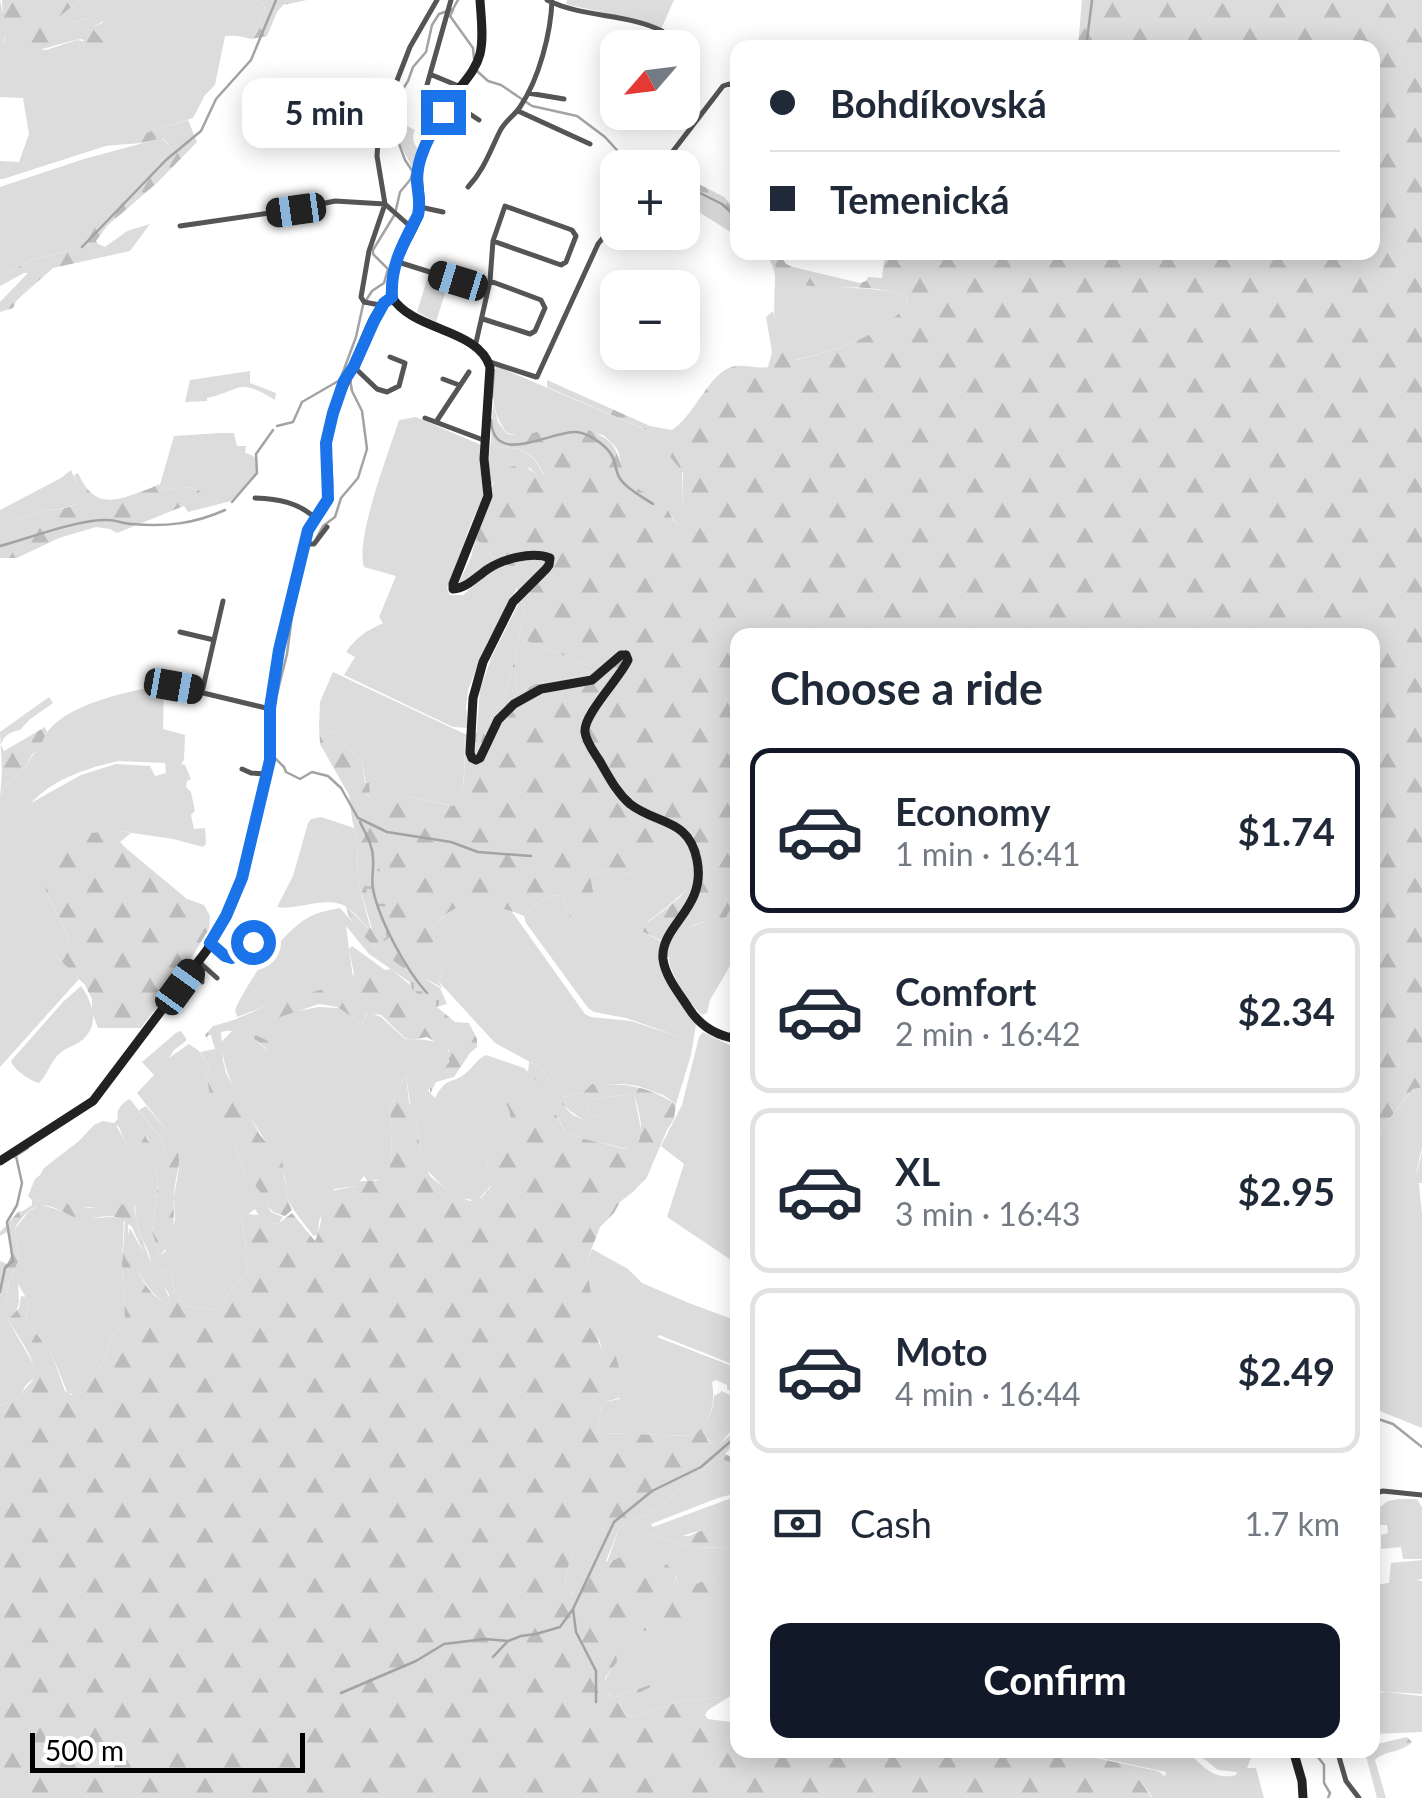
<!DOCTYPE html>
<meta charset="utf-8">
<style>
body{margin:0;font-family:Lato,sans-serif;background:#f2f2f3;color:#1f2937;height:100vh;display:flex;flex-direction:column;font-size:38px;white-space:nowrap}
*{box-sizing:border-box;margin:0}
p{font-size:32px;color:#747a83}
.icon{flex:none;width:55px;height:55px;fill:none;stroke:currentColor;stroke-width:2;stroke-linecap:round;stroke-linejoin:round}
.map{position:relative;flex:1;overflow:hidden}
.side{position:absolute;left:730px;top:628px;width:650px;height:1130px;display:flex;flex-direction:column;background:#fff;border-radius:20px;box-shadow:0 5px 25px #0003}
.side>*{flex:none}
.hud{position:absolute;left:730px;top:40px;width:650px;height:220px;border-radius:20px;box-shadow:0 5px 25px #0003;display:grid;align-content:center;height:220px;padding:0 40px;background:#fff}
.needle{width:65px;rotate:242deg}
.fabs{position:absolute;left:600px;top:30px;display:grid;gap:20px}
.fabs a{display:grid;place-items:center;width:100px;height:100px;border-radius:20px;background:#fff;box-shadow:0 5px 25px #0003;font-size:50px}
.scale{position:absolute;left:30px;bottom:25px;width:275px;box-sizing:border-box;padding-left:10px;border:5px solid #000;border-top:0;font-size:28px;line-height:35px;white-space:nowrap;color:#000;-webkit-text-stroke:8px #fff;paint-order:stroke}
.end{position:absolute;width:45px;height:45px;margin:-22px;border:12px solid #1a73e8;background:#fff;box-shadow:0 0 0 5px #fff}
.from{border-radius:50%}
.bubble{position:absolute;height:70px;border-radius:20px;background:#fff;box-shadow:0 5px 25px #0003;font-size:32px;font-weight:700;line-height:70px;text-align:center}
.car{position:absolute;width:30px;height:60px;margin:-30px -15px;border-radius:12px;box-shadow:0 0 8px 2px #0007;background:linear-gradient(#222 24%,#8ab4d8 0 40%,#222 0 76%,#8ab4d8 0 86%,#222 0)}
.hud b{display:flex;align-items:center;gap:35px;height:95px;font-size:38px}
.hud b+b{border-top:2px solid #e0e1e3}
.hud i{width:25px;height:25px;background:#1f2937}
ul{padding:0;list-style:none}
li{display:flex;align-items:center;gap:30px;height:165px;margin:0 20px 15px;padding:0 20px;border:5px solid #e0e1e3;border-radius:20px}
li div{flex:1}
li b{display:block;font-size:38px}
li em{font-style:normal;font-weight:700}
li.current{border-color:#111827}
li>.icon{width:90px;height:90px;stroke-width:1.5}
h2{padding:0 40px;font-size:45px;line-height:120px}
.pay{display:flex;align-items:center;gap:25px;height:110px;padding:0 40px;font-size:38px}
.pay p{margin-inline-start:auto}
.cta{display:flex;gap:20px;margin-top:auto;padding:20px 40px}
.cta a{flex:1;height:115px;border-radius:20px;background:#111827;color:#fff;font-size:40px;font-weight:700;line-height:115px;text-align:center}
.map>svg:first-child{display:block}
</style>
<div class="map">
<svg width="1422" height="1798" viewBox="0 0 1422 1798">
<defs>
<pattern id="forest-firs" width="22" height="20" patternUnits="userSpaceOnUse" patternTransform="scale(2.5)"><rect width="22" height="20" fill="#dcdcdc"/><path d="M5 1l3.5 6h-7zM16 11l3.5 6h-7z" fill="#bbb"/></pattern>
<pattern id="wetland-marsh" width="20" height="14" patternUnits="userSpaceOnUse" patternTransform="scale(2.5)"><rect width="20" height="14" fill="#dcdcdc"/><path d="M1 5h8M5 5V1M11 12h8M15 12V8" fill="none" stroke="#bbb"/></pattern>
</defs>
<rect width="100%" height="100%" fill="#fff"/>
<path fill="#dcdcdc" fill-rule="evenodd" d="M0 0 4 19V43L46 50 77 40 107 46 94 30V27L104 22 90 17 65 25 60 22 59 17 80 0H254L262 2 265 9 255 35 225 36 215 85 205 95 193 118 3 179H0V161L19 162 29 134 23 98 0 97Z
M567 0H674L661 29C630 17 598 12 566 4Z
M390 117 415 130C411 138 414 146 420 150L414 171 398 140 385 124Z
M162 138 172 149 83 240 72 250 31 260 0 277V187L84 159Z
M683 183 722 202 737 219V236L683 202Z
M766 253H770L782 275C801 279 820 285 840 287 862 289 884 288 906 296L907 306C878 338 837 350 796 360 768 343 775 303 775 276 774 267 770 260 766 253Z
M429 273 449 280 436 322 417 312Z
M496 366 651 432 682 469 683 526 677 525 665 505 637 490 621 471 619 453 615 446 603 435 561 425 521 436 507 433C491 413 491 390 496 366Z
M250 371V383L276 393 275 400C237 377 243 390 207 398V401L185 402 190 380Z
M416 417 481 445 480 465 484 497 472 521 447 588 450 595H463C479 581 493 566 515 564L519 570 517 588 487 643 468 690 466 708 468 728 453 727 344 675 355 657 346 652C356 637 368 630 383 623L379 617 396 576 364 567C355 538 389 452 399 420Z
M220 433H234L237 446H246L245 453C258 456 258 462 258 474L231 501 188 512 184 506 200 491 188 487 161 490 159 488 174 436Z
M491 441 498 448C522 446 534 454 544 476L539 478 530 468 500 475 491 485 488 463Z
M71 470 81 494 79 503C67 508 60 509 47 510 31 512 15 521 0 527V510L61 478Z
M476 539 496 560 461 584 459 582 470 560Z
M520 601 524 603 525 607 519 638 592 667V671L570 678 536 684 517 692 515 669 517 652 505 693 484 731 478 750 475 752 480 689 492 656Z
M333 672 465 734C462 757 469 789 454 806L410 797 374 805 369 800 362 763 336 734 319 726 320 702Z
M160 686 164 687 163 729 185 735 184 760 181 764 185 765 191 779 187 781 186 787 191 792 195 811 191 815 194 829 205 828 206 844 203 847 173 839 119 831 70 844 42 874 49 899 70 939 68 943 52 952 79 979 0 1067V798L7 784 25 768 34 753 37 752C40 745 44 737 48 731 69 704 128 691 160 686ZM118 761 165 763 166 773 155 776 150 766 116 764 81 775 31 803C55 778 85 769 118 761Z
M321 817 354 828 357 839 358 881 371 930C363 924 357 914 348 908 329 894 298 911 277 907L293 876 308 823 311 819Z
M677 832C686 837 687 841 690 851 692 858 695 868 694 876 690 892 660 912 647 922L623 921 662 942 659 958 696 1025 691 1055 676 1104 663 1095 638 1086 623 1084H593L583 1093 564 1097 539 1067 495 1043 440 983 438 981 442 974C438 963 432 945 433 934 434 925 440 919 447 914 466 899 488 903 510 909L585 1014 591 1017 631 1021 686 1039 626 1018 594 1012 588 1008 526 923 524 916C535 903 544 895 562 895L571 920 576 917 579 910 590 903 603 907 594 896 590 875 614 869 629 874 659 847 662 838Z
M737 895V954L710 1000 707 1013 702 1015C691 1005 669 974 669 958 669 931 703 918 725 921Z
M340 908 374 946 404 967 409 973 411 983 369 954 346 926 353 978 348 982 274 1003 237 1017 235 1010C247 982 281 933 309 917 319 912 329 910 340 908Z
M81 986C95 1005 100 1029 78 1043 71 1047 63 1049 57 1056 50 1064 47 1075 39 1083 30 1081 13 1069 11 1061L63 1002Z
M319 1007 338 1008 362 1024 368 1012 381 1017 405 1039C418 1040 457 1037 448 1063 446 1071 433 1083 428 1091L435 1098C447 1075 453 1085 467 1072 475 1065 476 1060 486 1055L524 1068 573 1115 609 1132 607 1121 590 1113 587 1102 589 1099 634 1094 642 1135C640 1142 639 1148 631 1150L566 1134C562 1126 559 1117 553 1111 540 1098 515 1084 498 1084L509 1110 511 1121 486 1160 491 1186 477 1201 463 1198 443 1187 427 1170 420 1152 416 1117 411 1110 406 1074 390 1107 392 1159 390 1172 384 1178 368 1182 364 1176 356 1186 334 1189 319 1221 318 1235 314 1236C306 1226 291 1209 288 1198 284 1187 287 1177 282 1168 259 1126 225 1091 221 1042L233 1030 247 1033 267 1050V1041L250 1032V1027L292 1012Z
M181 1031 186 1038V1041L174 1050 169 1058 189 1044 199 1051 209 1066 206 1073 215 1118 234 1145 244 1172 260 1192 271 1212 283 1217 279 1223 270 1224 259 1216 255 1209 241 1220C247 1239 245 1256 248 1275L237 1282 217 1310 185 1306 175 1294 172 1276 167 1270 159 1272 162 1283 170 1299 169 1304C151 1299 131 1263 128 1244 127 1238 129 1233 130 1228L151 1266C151 1253 145 1246 140 1234 135 1220 134 1207 136 1192L128 1206C113 1204 99 1208 84 1207 67 1207 50 1200 32 1200L28 1196 35 1179 40 1175 44 1168 79 1141 94 1125 103 1121 114 1123 118 1119C115 1110 123 1102 130 1099L161 1139 164 1149 159 1159 150 1147 148 1138 122 1123 116 1125 124 1140 143 1155 156 1172 158 1184 152 1232 160 1255 165 1252 175 1220 174 1197 179 1168 176 1147 164 1127 137 1093 154 1075 142 1062 176 1033Z
M703 1032 737 1049V1139L732 1140 738 1145 737 1264 667 1217 684 1164 661 1146 682 1105 699 1037Z
M1415 1087H1422V1148L1414 1181 1422 1153V1183H1419L1422 1214V1428L1382 1412 1373 1405V1159L1381 1129Z
M40 1205C58 1208 72 1217 90 1218 103 1219 112 1214 124 1220L122 1264 125 1321 112 1335 104 1361 93 1377 76 1393 68 1394 52 1355 26 1319 28 1301 18 1284 19 1302 16 1312 8 1320 35 1367V1377L25 1386 21 1396 0 1406V1313L6 1303 9 1280 19 1260 15 1229 29 1211Z
M592 1249 628 1269 642 1283 689 1303 737 1321V1366L659 1335 657 1337 737 1368V1395L727 1389V1385L716 1380 712 1382C716 1404 710 1421 695 1436L600 1433 598 1429 601 1405 604 1402 620 1399 614 1348 602 1350 595 1325 586 1263Z
M721 1391 737 1398V1419L720 1439 711 1444 706 1437 714 1421Z
M719 1458 737 1465V1493L718 1498 651 1524 653 1527 737 1496V1520L678 1537 648 1533 691 1547 737 1548V1567L689 1588 679 1585 675 1575 617 1558 607 1563 619 1528 657 1509 710 1463Z
M1398 1499H1417L1422 1507V1559H1403L1401 1547 1381 1549V1535L1388 1533 1387 1525H1380L1379 1508 1388 1501Z
M598 1523 602 1524C604 1531 606 1534 605 1541 603 1556 585 1585 574 1594L565 1589V1586C568 1560 574 1536 598 1523Z
M1422 1560V1579L1416 1580 1422 1581V1694L1373 1691V1585L1389 1583 1391 1563Z
M726 1598 737 1601V1688L721 1697 681 1701 633 1718 625 1714 619 1702 652 1684 613 1698C594 1687 610 1674 616 1662 615 1654 612 1646 618 1639 631 1626 680 1628 699 1628L696 1606 710 1599Z
M1387 1692 1422 1696V1732L1373 1734V1693Z
M1063 1750H1186C1202 1765 1213 1781 1236 1775L1237 1772 1218 1770 1193 1750H1254L1247 1768H1256L1264 1798H1153L1132 1770 1165 1776 1166 1772Z"/>
<path fill="url(#forest-firs)" fill-rule="evenodd" d="M2 0H80L59 17 61 22 65 25 103 13 109 14V17L94 27V30L107 46 106 49 92 50 82 39C51 44 39 56 5 48Z
M254 0H307L283 5 277 12 267 36 251 39 234 35H255L265 9 262 2Z
M1082 0H1422V1087L1413 1089 1381 1129 1373 1159V1142L1376 1131H1372V635H738V895L724 922C697 918 676 930 669 957L659 958 662 941 623 922 624 918 648 922C686 894 702 887 686 838L677 832 670 837 662 838 658 857 644 869 629 874 614 869 590 875 594 896 605 908 590 904 579 910 577 921 571 920 562 895C544 895 535 903 524 916 498 906 469 895 444 916 438 921 433 928 433 936 433 948 439 963 442 974L438 981 443 989C432 980 419 977 407 970 387 957 349 930 346 906L367 927 372 929 358 881 357 839 352 819 349 795 320 744 319 726 336 734 362 763 365 783H369L370 792 367 795 374 804 410 797 453 806C470 789 462 757 465 734L477 732 475 750H478L484 731 505 693 517 652 515 669 517 692 536 684 570 678 592 671V667L519 638 525 607 524 603 520 601 517 588V566L503 565 493 571 491 562 495 559 476 539C480 526 487 513 490 499 492 491 490 490 493 484 504 462 524 460 539 478L544 475C534 453 522 446 498 448L491 441 493 403 498 422 507 434C535 438 546 425 569 424 577 424 584 428 591 431 627 445 612 462 632 484 641 493 658 498 665 505 668 509 672 519 677 525L682 526 683 473 651 432 547 387V380L650 426 672 430C695 416 710 369 736 366 747 365 757 369 768 367L772 352 766 317 773 311C777 329 780 350 797 360 837 350 878 338 907 305L906 296C894 292 880 289 867 288 844 286 798 292 781 274 776 269 773 259 770 253H779L786 264 793 267 860 283 866 281 868 277 882 278 885 253 1372 252V48L1078 47Z
M188 120 197 142 158 182 107 226 96 241 98 244 105 247 127 231 150 224 130 251 53 268 17 300 13 308 0 312V302L28 273H24L0 286V277L31 260 72 250 172 149 163 138 141 143 103 146Z
M683 176 724 197 737 211V219L722 202 683 183Z
M78 473C92 504 108 504 137 493 145 490 152 488 159 484L161 490 188 487 201 491 184 506 117 533 110 529 96 527 59 538 17 558H0V527C14 521 32 512 47 510 60 509 67 509 79 503L80 494 74 475Z
M49 697 53 703 29 720 20 730C11 732 4 734 1 745L4 751 45 727 47 732 37 752 33 753 25 768 7 784 0 798 2 770 0 732Z
M119 831 131 833 120 842 127 849 187 899 204 905 210 916 209 929 178 980 141 1028H98L92 1012V999L85 985 52 952 68 943 70 939 49 899 41 874 70 844 90 833Z
M352 946 385 970 391 969 455 1022 469 1023 477 1039V1047L470 1053 454 1077 436 1082 430 1094V1088L449 1062V1050L427 1037 411 1040 405 1038 381 1015 367 1013 362 1024 337 1007 319 1004 250 1027V1032L270 1042 274 1056C259 1042 244 1026 221 1032L223 1061 226 1073 260 1135 282 1160 287 1196 292 1210 285 1216 273 1212 264 1202 260 1192 244 1172 234 1145 214 1118 206 1073 209 1066 200 1052 215 1049 211 1035H208L207 1038 205 1035 213 1026 234 1020 273 1003 348 982 354 974 349 949Z
M529 1062 539 1067 564 1097 583 1093 592 1084C630 1084 643 1085 676 1104L674 1119 667 1130 647 1177 634 1191 620 1202 614 1213 600 1227 586 1263 599 1343 602 1350 614 1347C616 1361 626 1384 623 1397L604 1402 601 1405 598 1429 600 1433 694 1436C706 1425 713 1413 714 1396L721 1392 716 1417 707 1436V1440L711 1444 720 1439 737 1419V1424L719 1445 737 1429V1440L725 1454 737 1460V1465L719 1458 710 1463 657 1509 619 1528 606 1561 610 1562C628 1551 658 1552 672 1570 673 1572 678 1583 679 1585L689 1587 737 1567V1601L710 1599 697 1606 699 1628 687 1635C663 1631 633 1624 615 1644L617 1662 605 1678 608 1695 613 1698 652 1684 653 1686 619 1702 625 1714 633 1718 681 1701 721 1697 737 1688V1692L708 1710 705 1715 708 1719 737 1723 738 1750H1057L1158 1771 1165 1776 1133 1771 1152 1798H0V1406L21 1396C24 1387 33 1383 35 1375 38 1363 15 1331 8 1320L19 1308 21 1296 26 1297 28 1301 26 1319 52 1355 65 1391 71 1395 93 1377 104 1361 112 1335 125 1321 122 1264 125 1222C112 1210 95 1221 78 1218 65 1215 53 1203 39 1206 28 1208 20 1220 15 1228L19 1260 9 1280 6 1303 0 1313V1261L7 1264 12 1254 7 1232 0 1236V1232L19 1211 21 1212 32 1205V1200L54 1201 89 1208 114 1204 129 1205 144 1163 134 1208 138 1229 152 1265 150 1267 132 1227 128 1224C128 1251 141 1295 169 1304 173 1294 163 1286 157 1279L159 1272 167 1270 172 1276 175 1294 185 1306 217 1310 237 1282 248 1275C245 1256 247 1239 241 1220L247 1214 258 1215 270 1224 279 1223 292 1213 315 1241C323 1225 319 1210 331 1191L356 1186 359 1181H376L388 1174 392 1159 390 1107 406 1074 409 1102 416 1117 420 1152 430 1176 443 1187 469 1201 481 1198 491 1187 486 1160 480 1155 511 1120 509 1110 497 1084C514 1083 543 1099 554 1112 559 1118 562 1127 566 1134L625 1149H634C647 1135 639 1112 634 1094L589 1099 587 1102 590 1113 607 1121 611 1133C577 1121 553 1098 528 1072ZM598 1523 604 1528C604 1532 605 1540 604 1545 601 1558 584 1586 573 1594L566 1589 565 1586C568 1560 574 1537 598 1523Z
M146 1106C157 1120 175 1136 178 1153 181 1165 176 1175 175 1186 171 1209 180 1238 160 1255L152 1232 158 1184 156 1172 143 1155 124 1140 119 1127 116 1125 119 1120 127 1126 141 1129 159 1158 164 1149 161 1139 139 1110Z
M735 1520H737V1548L691 1547 648 1533 689 1536 709 1527Z
M1407 1737 1412 1742C1401 1753 1386 1750 1375 1760L1386 1798H1377L1366 1756V1750H1372L1373 1745Z"/>
<path fill="url(#wetland-marsh)" d="M367 859 379 865 390 937 384 941 366 889 362 862Z
M408 968 440 988 447 1004 436 1007 413 990 405 973Z"/>
<g fill="none" stroke-linecap="round" stroke-linejoin="round">
<path stroke="#a3a3a3" stroke-width="2.5" d="M453 10 450 16 473 48 474 59
M1086 48 1092 0
M477 71 488 81 501 85 532 106 577 116 605 137 627 161 645 168
M682 184 722 204 738 219
M82 247 166 160 201 131 216 99 251 60 276 0
M492 397 494 370
M491 420C493 468 550 431 576 432 589 433 608 446 613 458 616 466 616 474 621 480 628 490 643 497 653 504
M277 426 293 422 302 402 340 380 356 337 363 305 372 291 384 283 388 269 373 254V250L395 214 400 192 410 180 413 172 405 160 398 141 384 124 394 112 395 102 408 81 413 67 426 52 432 25 439 14 453 9 458 0
M232 502 257 473 256 454 273 430
M317 537 323 526 335 517 341 498 358 478 367 449 362 411 352 391 350 379
M0 546C30 538 79 519 108 520 116 520 124 524 132 524 165 527 194 524 225 510
M277 694 287 654 293 609
M274 757 284 767 286 772 300 779 312 772 328 776 341 788 358 818 387 832 451 842 478 852 531 856
M360 822C365 833 373 845 373 858 374 868 371 879 373 889 379 920 406 970 427 993
M14 1157 28 1148
M0 1292 5 1268 13 1261 7 1222 17 1205 22 1183 16 1156
M1372 1417 1393 1424 1422 1447
M573 1609 576 1632 596 1671V1702
M493 1657 508 1641
M341 1693 416 1661 444 1644 485 1639 508 1641 521 1636 536 1634 560 1627 573 1609 614 1522 652 1491 701 1467 738 1435
M1306 1750 1309 1756 1318 1757 1324 1765V1783L1330 1793 1328 1798"/>
<path stroke="#555" stroke-width="5" d="M547 0C583 18 626 13 662 31
M432 75 461 87
M427 85 451 0
M528 93 564 99
M450 101 479 120
M518 111 590 144
M660 168 723 86 729 84 738 88
M468 187C484 170 490 151 500 131 505 121 514 116 520 107 539 79 551 33 552 0
M420 207 443 212
M180 226 297 209 335 201 385 204 412 228
M875 252V254
M398 262 481 288
M380 305 364 302 361 297 369 251 385 204 377 156 379 127 410 47 437 0
M483 319 530 334 535 331 545 308 541 300 490 281
M475 347 490 281 493 241 505 206 572 230 576 236 566 262 561 265 493 241
M490 362 536 377
M354 367 377 389 387 392 399 386 405 363 390 357
M537 377 598 244 618 219
M443 379 459 385
M425 418 486 441
M436 422 469 372
M255 498C278 499 298 502 315 518
M304 544H314L327 527
M180 632 214 640
M174 686 270 709
M202 692 223 601
M242 769 251 773 266 774
M213 945C231 960 237 964 253 942
M198 961 217 978
M202 982V968
M1372 1494 1383 1491 1422 1495
M1337 1750 1346 1781 1359 1798"/>
<path stroke="#222" stroke-width="9" d="M392 297C413 332 478 328 490 367L484 459 488 496 453 584V589C467 588 476 577 488 569 503 559 532 551 550 558L549 565 546 569 513 602 483 662 473 698 470 753 472 758 476 760 480 758 498 720 514 704 541 689 592 680 621 655H626
M392 297C389 261 406 247 418 217 424 200 415 181 420 163 426 140 438 119 451 100 461 84 475 73 480 54 484 37 481 18 480 0
M626 655 628 660C620 678 583 715 585 732 586 742 594 752 599 760 608 775 616 792 630 804 657 825 689 818 697 860 707 909 660 925 663 959 665 976 679 993 688 1007 699 1025 716 1036 738 1039
M0 1161 93 1101 207 950 226 916 242 878 270 761V709L279 649 306 537C310 522 325 512 328 497 331 480 326 461 327 443 328 411 345 385 358 356 366 337 374 308 392 297
M1293 1750 1302 1781 1303 1798"/>
</g>
<g fill="none" stroke-linecap="round" stroke-linejoin="round">
<path stroke="#1a73e8" stroke-width="12" d="M253 942 246 951 232 958 225 956 210 943 226 916 242 878 270 760V708L279 650 308 530 328 499 326 443 333 413 344 381 354 366 374 321 384 303 392 297C390 265 404 242 418 215 421 203 418 194 417 182 416 158 431 133 443 112"/>
</g>
</svg>
<div class="fabs">
<a><svg class="needle" viewBox="-14 -14 28 28"><path d="M0-13l5 13h-10z" fill="#e53935"/><path d="M0 13l5-13h-10z" fill="#747a83"/></svg></a>
<a>+</a>
<a>−</a>
</div>
<div class="scale">500 m</div>
<i class="end from" style="left:253px;top:942px"></i>
<i class="end" style="left:443px;top:112px"></i>
<div class="bubble" style="left:242px;top:78px;width:165px">5 min</div>
<i class="car" style="left:296px;top:210px;rotate:262deg"></i>
<i class="car" style="left:458px;top:281px;rotate:287deg"></i>
<i class="car" style="left:174px;top:686px;rotate:100deg"></i>
<i class="car" style="left:180px;top:987px;rotate:36deg"></i>
<div class="hud">
<b><i class="from"></i>Bohdíkovská</b>
<b><i></i>Temenická</b>
</div>
<section class="side">
<h2>Choose a ride</h2>
<ul>
<li class="current"><svg class="icon" aria-label="car" viewBox="0 0 24 24"><path d="M5 17H2v-5l4-1 3-4h7l3 4 3 1v5h-3M9 17h6M6 11h13"/><circle cx="7" cy="17" r="2"/><circle cx="17" cy="17" r="2"/></svg><div><b>Economy</b><p>1 min · 16:41</p></div><em>$1.74</em></li>
<li><svg class="icon" aria-label="car" viewBox="0 0 24 24"><path d="M5 17H2v-5l4-1 3-4h7l3 4 3 1v5h-3M9 17h6M6 11h13"/><circle cx="7" cy="17" r="2"/><circle cx="17" cy="17" r="2"/></svg><div><b>Comfort</b><p>2 min · 16:42</p></div><em>$2.34</em></li>
<li><svg class="icon" aria-label="car" viewBox="0 0 24 24"><path d="M5 17H2v-5l4-1 3-4h7l3 4 3 1v5h-3M9 17h6M6 11h13"/><circle cx="7" cy="17" r="2"/><circle cx="17" cy="17" r="2"/></svg><div><b>XL</b><p>3 min · 16:43</p></div><em>$2.95</em></li>
<li><svg class="icon" aria-label="car" viewBox="0 0 24 24"><path d="M5 17H2v-5l4-1 3-4h7l3 4 3 1v5h-3M9 17h6M6 11h13"/><circle cx="7" cy="17" r="2"/><circle cx="17" cy="17" r="2"/></svg><div><b>Moto</b><p>4 min · 16:44</p></div><em>$2.49</em></li>
</ul>
<div class="pay"><svg class="icon" aria-label="cash" viewBox="0 0 24 24"><path d="M3 7h18v10H3z"/><circle cx="12" cy="12" r="2"/></svg>Cash<p>1.7 km</p></div>
<div class="cta"><a>Confirm</a></div>
</section>
</div>
